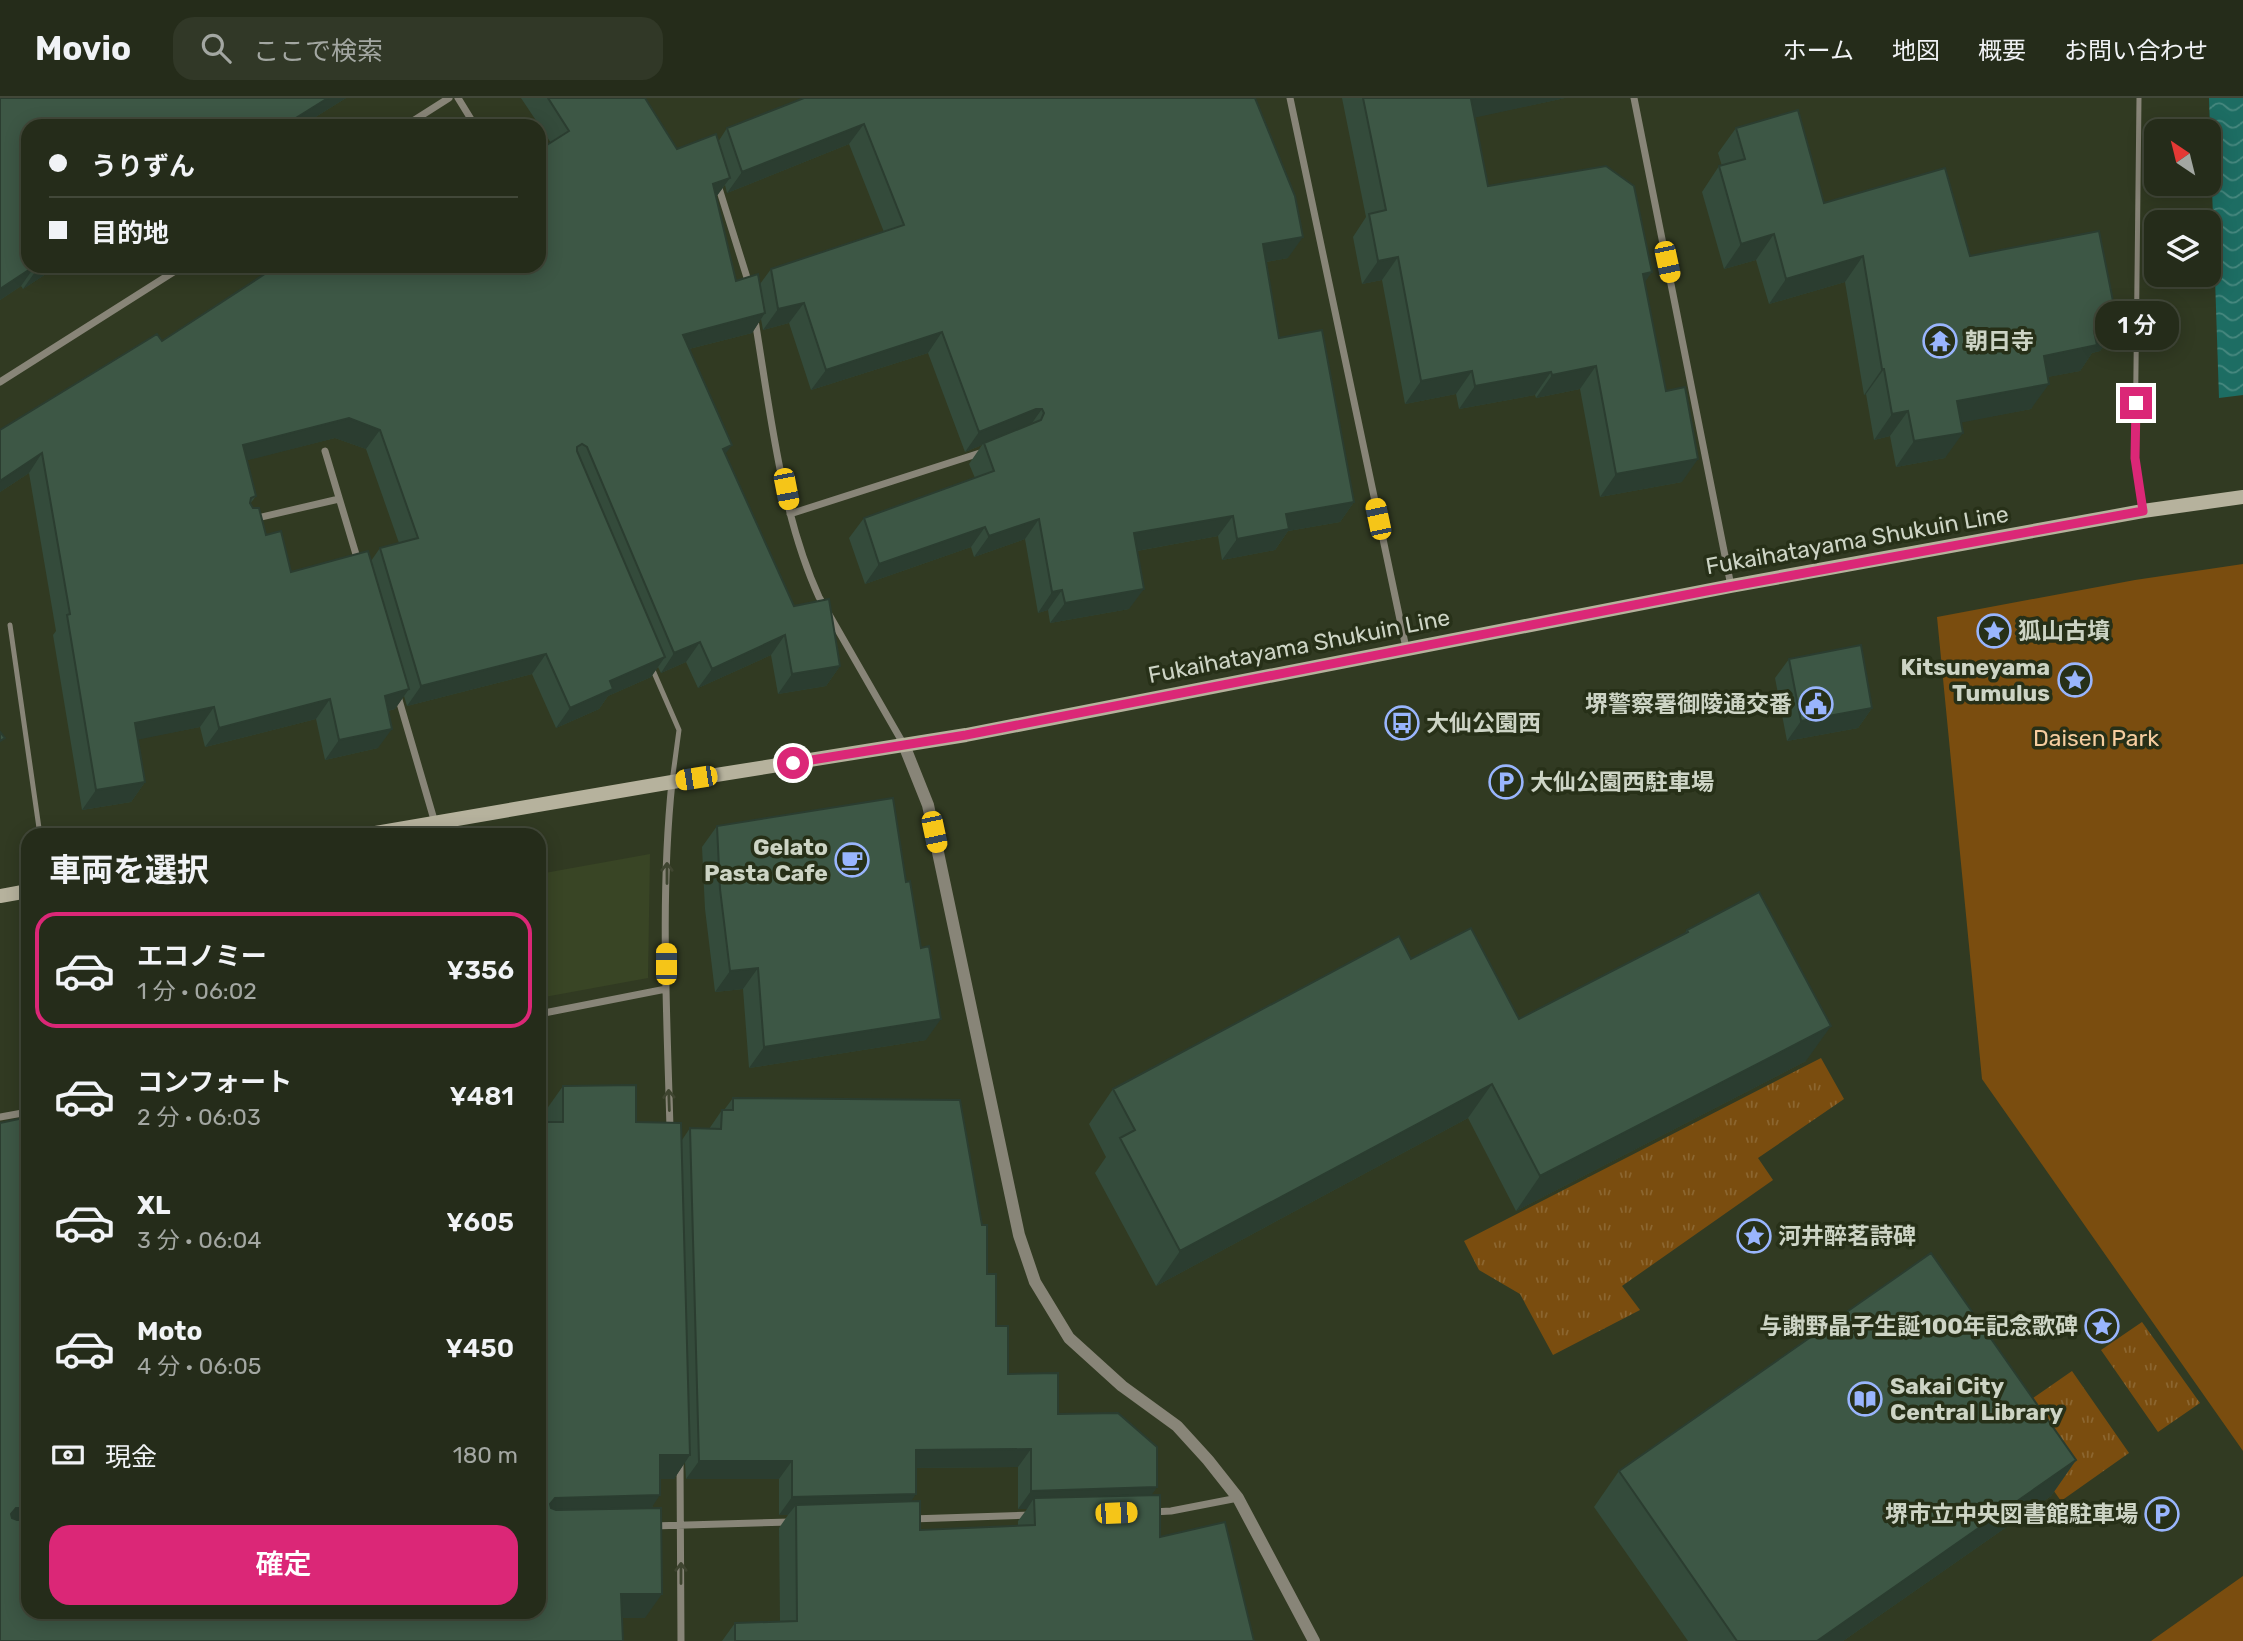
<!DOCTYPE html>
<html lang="ja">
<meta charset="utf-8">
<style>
body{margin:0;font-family:Rubik,"Noto Sans JP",sans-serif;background:#313827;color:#f1f3f6;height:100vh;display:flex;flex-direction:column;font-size:26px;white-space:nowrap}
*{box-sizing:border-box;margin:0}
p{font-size:23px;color:#a3a7a2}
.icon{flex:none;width:38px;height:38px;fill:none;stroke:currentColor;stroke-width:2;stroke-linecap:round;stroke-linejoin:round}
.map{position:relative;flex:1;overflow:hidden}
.side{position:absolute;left:21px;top:730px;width:525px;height:791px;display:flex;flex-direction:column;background:#252c1a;border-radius:21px;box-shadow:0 4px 18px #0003,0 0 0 2px #424839}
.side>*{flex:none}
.banner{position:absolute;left:21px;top:21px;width:525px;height:154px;border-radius:21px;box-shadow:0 4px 18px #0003,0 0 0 2px #424839;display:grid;align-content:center;height:154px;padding:0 28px;background:#252c1a}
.needle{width:46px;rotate:325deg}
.buttons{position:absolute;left:2144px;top:21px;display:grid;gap:14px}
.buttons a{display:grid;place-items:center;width:77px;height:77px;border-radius:14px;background:#252c1a;box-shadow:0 4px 18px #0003,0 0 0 2px #424839;font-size:35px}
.end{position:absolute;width:32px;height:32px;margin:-16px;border:9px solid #db2777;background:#fff;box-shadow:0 0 0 4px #fff}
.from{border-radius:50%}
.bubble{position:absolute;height:49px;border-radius:21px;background:#252c1a;box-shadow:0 4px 18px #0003,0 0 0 2px #424839;font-size:23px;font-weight:600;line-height:49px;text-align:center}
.car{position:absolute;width:21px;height:42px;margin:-21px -10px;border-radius:9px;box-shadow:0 0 5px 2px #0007;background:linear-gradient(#f5c518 24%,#345 0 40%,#f5c518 0 76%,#345 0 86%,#f5c518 0)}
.banner b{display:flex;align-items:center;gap:24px;height:66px;font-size:26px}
.banner b+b{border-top:2px solid #424839}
.banner i{width:18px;height:18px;background:#f1f3f6}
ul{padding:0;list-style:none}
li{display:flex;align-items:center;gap:21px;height:116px;margin:0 14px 10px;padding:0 14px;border:4px solid transparent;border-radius:21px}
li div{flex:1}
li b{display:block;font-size:26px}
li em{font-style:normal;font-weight:600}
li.current{border-color:#db2777}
li>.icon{width:63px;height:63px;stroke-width:1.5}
h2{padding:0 28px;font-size:32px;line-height:84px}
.pay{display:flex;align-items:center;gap:18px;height:77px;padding:0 28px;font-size:26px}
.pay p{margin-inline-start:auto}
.action{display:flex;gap:14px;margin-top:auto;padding:14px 28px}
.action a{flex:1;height:80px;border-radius:21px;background:#db2777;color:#fff;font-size:28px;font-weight:600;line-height:80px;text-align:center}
header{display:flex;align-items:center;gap:42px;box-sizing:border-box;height:98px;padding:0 35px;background:#252c1a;border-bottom:2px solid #424839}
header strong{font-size:33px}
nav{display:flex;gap:38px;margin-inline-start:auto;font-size:24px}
.search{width:490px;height:63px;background:#313827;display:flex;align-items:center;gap:18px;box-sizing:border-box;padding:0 24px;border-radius:21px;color:#a3a7a2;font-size:26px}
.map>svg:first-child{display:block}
</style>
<header>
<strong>Movio</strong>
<div class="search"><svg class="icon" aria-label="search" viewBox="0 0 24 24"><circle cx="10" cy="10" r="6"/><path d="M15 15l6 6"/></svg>ここで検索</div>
<nav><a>ホーム</a><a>地図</a><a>概要</a><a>お問い合わせ</a></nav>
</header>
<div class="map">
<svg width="2243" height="1543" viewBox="0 0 2243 1543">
<defs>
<pattern id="grass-tufts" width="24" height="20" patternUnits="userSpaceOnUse" patternTransform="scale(1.75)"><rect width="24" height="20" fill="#7a4d0f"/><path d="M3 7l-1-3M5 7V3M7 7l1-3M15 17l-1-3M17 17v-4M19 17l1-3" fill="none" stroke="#8c6630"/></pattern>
<pattern id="water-waves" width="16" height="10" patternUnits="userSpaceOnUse" patternTransform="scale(1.75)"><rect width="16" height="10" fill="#1d6d63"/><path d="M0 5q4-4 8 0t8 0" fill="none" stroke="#47887f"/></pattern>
</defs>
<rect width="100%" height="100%" fill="#313a22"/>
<path fill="#394525" d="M650 756 648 880 539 900V776Z"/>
<path fill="url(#grass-tufts)" d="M1821 960 1844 1001 1758 1060 1773 1082 1622 1188 1640 1212 1553 1257 1520 1196 1479 1172 1464 1143Z
M2142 1224 2200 1305 2158 1334 2101 1252Z
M2072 1273 2129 1355 2061 1403 2003 1321Z"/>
<path fill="#7a4d0f" d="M2243 466V1353L1982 981 1937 519 2135 482Z
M2243 1478V1543H2151Z"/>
<path fill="url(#water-waves)" d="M2209 0H2243V297L2219 300Z"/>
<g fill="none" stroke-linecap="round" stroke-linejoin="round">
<path stroke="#888578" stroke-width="5" d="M2139 0 2135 360 2143 413
M10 527 40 737
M652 570 679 632 672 684"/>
<path stroke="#888578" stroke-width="7" d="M458 0 474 26
M1290 0 1406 550
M1634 0 1731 488
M405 28 449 0
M718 87 749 186
M755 222C770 312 781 416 819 499L904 647
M0 284 183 168
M325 353 358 463
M790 416 983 354
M253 421 339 401
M397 595 435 725
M539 916 666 891
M0 1019 28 1014
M670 1031C667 916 660 799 672 684
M680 1365 681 1543
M1152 1414 1171 1413 1238 1400
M911 1421 1032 1417
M652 1428 790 1424"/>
<path stroke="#888578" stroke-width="12" d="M904 647 928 707 1019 1137 1035 1184 1069 1240 1122 1288 1177 1328 1208 1362 1238 1400 1314 1543"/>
<path stroke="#b6b29d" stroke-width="14" d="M364 737 672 684 966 637 1731 488 2143 413 2243 399
M0 798 28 793"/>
</g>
<path fill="#344b3b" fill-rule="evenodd" d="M0 0H346L301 28H28V168H58L23 191 21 188 0 202Z
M521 0H645L677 51 718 44 727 30 804 0 1288 160 1266 164 1279 240 1354 404 1340 424 1288 433 1275 452 1222 462 1218 438 1137 453 1129 511 1050 525 1048 512 1038 515 1025 441 974 459 971 449 865 486 849 440 864 420 975 380 969 366 982 347 965 354 928 255 811 292 789 225 763 232 761 221 752 235 689 251 725 356 794 508 840 568 826 588 778 596 771 557 698 590 686 564 661 575 658 569 651 579 608 598 599 611 556 630 532 576 407 608 404 598 395 611 388 613 378 650 325 662 316 621 205 649 200 629 138 641 145 684 131 704 82 712 53 537 56 533 29 375 0 394V332L162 243 539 168 551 45ZM849 46 884 134 771 171 760 186 736 183 716 99 725 87 727 95ZM335 340 366 351 399 445 380 450 371 463 291 474 266 437 250 406 256 398 247 362Z
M1342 0H1565L1475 19 1488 88 1644 184 1682 384 1600 399 1580 291 1536 300 1535 297 1459 311 1456 296 1405 306 1382 182 1362 186 1353 139 1366 119Z
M1736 30 1824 105 1970 158 2118 228 2100 253 2092 255 2080 273 2047 279 2031 311 1961 324 1945 360 1896 369 1890 338 1874 342 1866 296 1864 297 1845 184 1769 206 1756 162 1724 171 1702 94 1719 68H1722L1718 55Z
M1789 561 1872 610 1858 630 1787 643 1775 580Z
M717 728 906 784 921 850 926 942 749 970 743 891 715 894 705 811 702 749Z
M1687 832 1806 963 1516 1113 1468 1020 1156 1188 1095 1075 1106 1059 1089 1026 1113 991 1519 921 1684 836Z
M563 988 636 1024 682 1042 690 1030 709 1031 722 1012H724L733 1000 987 1176 996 1228 1008 1276 1058 1316 1157 1389 1151 1397 1160 1439 1254 1543H722L735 1525 780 1524 779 1430 788 1417H779V1381H686L685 1364 674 1381H660L652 1410 645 1520 28 1514H539L546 1012ZM1018 1369V1411H1027L1018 1423V1428L920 1432 911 1403 916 1370Z
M2076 1362 2051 1398 1843 1543H1688L1594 1409 1619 1373Z"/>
<path fill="#2b3d30" d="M328 0H346L301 28H283Z
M1475 0H1565L1455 24 1471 1Z
M864 26 849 46 727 95 742 74Z
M730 80 716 99 713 86Z
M1774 136 1756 162 1724 171 1741 146Z
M1303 139 1288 160 1248 167 1263 146Z
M1863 158 1845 184 1769 206 1786 181Z
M1398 159 1382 182 1362 186 1378 163Z
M35 168 21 188 0 202V191Z
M42 168H58L23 191 37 171Z
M1652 174 1636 197 1643 176Z
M804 205 789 225 763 232 778 211Z
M765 215 752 235 669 256 683 237Z
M2118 228 2100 253 2092 255 2080 273 2026 283 2044 258 2094 233Z
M942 234 928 255 811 292 826 272Z
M1596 268 1580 291 1536 300 1552 277Z
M1882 271H1884L1866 296 1864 297Z
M1472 273 1456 296 1405 306 1421 283Z
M1551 274 1535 297 1459 311 1475 288Z
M2049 286 2031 311 1939 329 1957 303Z
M1036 311H1042L1027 332 984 345 982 347 965 354 979 334Z
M1908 313 1890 338 1874 342 1892 316Z
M349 320 380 332 366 351 335 340 229 367 243 347Z
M1963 335 1945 360 1896 369 1914 343Z
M732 347 718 366 723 351Z
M42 355 29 375 0 394V383Z
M1698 361 1682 384 1600 399 1616 376Z
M1354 404 1340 424 1288 433 1275 452 1222 462 1237 441 1286 416Z
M1233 418 1218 438 1120 456 1134 435Z
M1039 421 1025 441 974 459 989 438Z
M985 429 971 449 865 486 879 466Z
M1144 491 1129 511 1050 525 1065 505Z
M1062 492 1048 512 1038 515 1052 494Z
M785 537 771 557 698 590 712 571Z
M700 544 686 564 661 575 674 555Z
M546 556 532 576 407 608 421 588Z
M665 559 651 579 608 598 599 611 556 630 570 610 610 583Z
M840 568 826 588 778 596 792 576Z
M409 591 395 611 371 617 385 598Z
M330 601 316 621 205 649 219 630Z
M214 609 200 629 122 645 135 625Z
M1872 610 1858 630 1787 643 1801 623Z
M392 631 378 650 325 662 339 642Z
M145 684 131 704 82 712 96 692Z
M758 870 743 891 715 894 730 873Z
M941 921 926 942 749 970 764 949Z
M1831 928 1806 963 1516 1113 1540 1078Z
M1492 986 1468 1020 1156 1188 1180 1153Z
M1031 1351 1018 1369 904 1370 916 1352Z
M660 1357H690L674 1381H643Z
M2076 1362 2051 1398 1843 1543H1817Z
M699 1363H792L779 1381H686Z
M1157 1389 1144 1408 1034 1400 1027 1411H1018L1031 1393Z
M916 1396 904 1414 796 1407 788 1417H779L792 1399Z
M660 1397 644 1421 539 1424 550 1406 555 1400Z
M16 1410H28V1434H0L11 1416Z
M621 1496H662L645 1520H604Z"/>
<path fill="#3d5745" stroke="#2b3d30" stroke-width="2" d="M0 0H328L283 28H28V168H42L37 171 35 168 0 191Z
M548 0H645L677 51 716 36 730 80 713 86 736 183 758 176 765 215 683 237 732 347 723 351 794 508 829 501 840 568 792 576 785 537 712 571 700 544 674 555 587 349 582 346 577 349V353L665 559 610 583 613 591 570 610 546 556 421 588 380 450 418 440 380 332 349 320 243 347 256 398 251 400 250 405 253 410H259L266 437 281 433 291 474 368 453 409 591 385 598 392 631 339 642 330 601 219 630 214 609 135 625 145 684 96 692 67 517 70 516 42 355 0 383V332L157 236 162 243 277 168H539V52L569 33Z
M804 0H1255L1295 98 1303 139 1263 146 1279 240 1322 232 1354 404 1286 416 1289 431 1237 441 1233 418 1134 435 1144 491 1065 505 1062 492 1052 494 1039 421 989 438 985 429 879 466 864 420 994 373 984 345 1041 322 1044 315 1042 311H1036L979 334 942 234 826 272 804 205 778 211 771 171 904 127 864 26 742 74 727 30Z
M1363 0H1475L1471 1 1488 88 1606 68 1634 88 1652 174 1643 176 1666 293 1685 289 1698 361 1616 376 1596 268 1552 277 1551 274 1475 288 1472 273 1421 283 1398 159 1378 163 1369 116 1386 112Z
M1798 12 1824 105 1945 70 1970 158 2099 133 2118 228 2094 233 2097 247 2044 258 2049 286 1957 303 1963 335 1914 343 1908 313 1892 316 1884 271H1882L1863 158 1786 181 1774 136 1741 146 1719 68 1745 61 1736 30Z
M1861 547 1872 610 1801 623 1789 561Z
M0 634 5 640 0 643Z
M893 700 906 784 910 783 921 850 929 848 941 921 764 949 758 870 730 873 720 791 717 728Z
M1759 794 1831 928 1540 1078 1492 986 1180 1153 1120 1040 1135 1032 1113 991 1399 838 1411 861 1471 830 1519 921 1688 834 1687 832Z
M636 987V1024L681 1025 690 1357H660V1397L555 1400 550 1406 551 1410 556 1412 661 1410 662 1496H621L623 1543H0V1025L28 1019V1410H16L11 1416 12 1420 17 1422H28V1514H539V1024H563V988Z
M733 1000 960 1002 982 1127H987V1176H996V1228H1008V1276L1058 1275V1316L1118 1315 1157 1349V1389L1031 1393V1351L916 1352V1396L792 1399V1363H699L690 1030 721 1031 722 1012H733Z
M1931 1155 2076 1362 1817 1543H1737L1619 1373Z
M1160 1397V1439L1225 1424 1254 1543H735V1525L797 1523 796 1407 920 1403V1432L1035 1427 1034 1400Z"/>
<defs><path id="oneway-shaft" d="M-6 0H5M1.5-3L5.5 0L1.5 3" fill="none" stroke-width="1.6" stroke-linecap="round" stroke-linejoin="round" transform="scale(1.75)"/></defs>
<g stroke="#3f4530">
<use href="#oneway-shaft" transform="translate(667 775) rotate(-90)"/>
<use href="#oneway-shaft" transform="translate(669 1002) rotate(-92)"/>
<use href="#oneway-shaft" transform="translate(681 1475) rotate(-90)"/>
</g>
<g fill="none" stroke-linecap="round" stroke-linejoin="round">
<path stroke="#db2777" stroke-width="9" d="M793 665 966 637 1706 493 2143 413 2135 360 2136 305"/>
</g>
<defs>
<symbol id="temple-ring" viewBox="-11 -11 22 22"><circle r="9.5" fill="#273018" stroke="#99b5fd" stroke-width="1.5"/><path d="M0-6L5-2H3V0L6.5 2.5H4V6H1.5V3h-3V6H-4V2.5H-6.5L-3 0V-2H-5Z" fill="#99b5fd"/></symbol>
<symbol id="sight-ring" viewBox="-11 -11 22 22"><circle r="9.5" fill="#273018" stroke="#99b5fd" stroke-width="1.5"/><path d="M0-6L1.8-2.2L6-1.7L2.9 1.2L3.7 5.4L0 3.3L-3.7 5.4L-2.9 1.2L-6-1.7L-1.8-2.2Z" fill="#99b5fd"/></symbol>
<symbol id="civic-ring" viewBox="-11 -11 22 22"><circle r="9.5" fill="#273018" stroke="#99b5fd" stroke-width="1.5"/><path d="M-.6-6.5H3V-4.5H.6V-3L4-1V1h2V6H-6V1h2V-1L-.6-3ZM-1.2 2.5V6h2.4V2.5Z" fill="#99b5fd"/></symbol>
<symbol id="bus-ring" viewBox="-11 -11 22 22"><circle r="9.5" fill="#273018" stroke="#99b5fd" stroke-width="1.5"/><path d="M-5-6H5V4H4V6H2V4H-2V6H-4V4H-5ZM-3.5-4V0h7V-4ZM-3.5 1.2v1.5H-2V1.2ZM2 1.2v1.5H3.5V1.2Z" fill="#99b5fd"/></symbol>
<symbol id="parking-ring" viewBox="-11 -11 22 22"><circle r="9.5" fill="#273018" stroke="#99b5fd" stroke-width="1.5"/><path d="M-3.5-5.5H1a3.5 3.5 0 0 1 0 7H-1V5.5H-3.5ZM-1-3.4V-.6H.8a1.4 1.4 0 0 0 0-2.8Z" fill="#99b5fd"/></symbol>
<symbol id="cafe-ring" viewBox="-11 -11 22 22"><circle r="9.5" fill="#273018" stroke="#99b5fd" stroke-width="1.5"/><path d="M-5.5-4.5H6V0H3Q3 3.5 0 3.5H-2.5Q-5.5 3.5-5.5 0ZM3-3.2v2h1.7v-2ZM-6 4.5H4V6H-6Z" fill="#99b5fd"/></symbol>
<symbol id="library-ring" viewBox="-11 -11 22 22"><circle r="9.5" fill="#273018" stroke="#99b5fd" stroke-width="1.5"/><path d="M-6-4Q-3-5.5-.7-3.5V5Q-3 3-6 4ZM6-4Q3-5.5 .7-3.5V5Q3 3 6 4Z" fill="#99b5fd"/></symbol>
</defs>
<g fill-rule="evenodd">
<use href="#temple-ring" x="1921" y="224" width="38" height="38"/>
<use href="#sight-ring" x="1975" y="514" width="38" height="38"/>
<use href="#sight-ring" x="2056" y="563" width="38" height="38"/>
<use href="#civic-ring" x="1797" y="587" width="38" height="38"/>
<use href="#bus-ring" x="1383" y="606" width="38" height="38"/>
<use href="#parking-ring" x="1487" y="665" width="38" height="38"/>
<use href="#cafe-ring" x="833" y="743" width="38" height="38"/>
<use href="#sight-ring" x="1735" y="1119" width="38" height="38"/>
<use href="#sight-ring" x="2083" y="1209" width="38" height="38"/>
<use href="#library-ring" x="1846" y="1282" width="38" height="38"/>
<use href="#parking-ring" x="2143" y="1397" width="38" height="38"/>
</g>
<g text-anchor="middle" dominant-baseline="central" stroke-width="7" stroke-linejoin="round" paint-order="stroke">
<g font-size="23" font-weight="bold" fill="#cdd4c5" stroke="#273018" text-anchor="start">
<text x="1965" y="243">朝日寺</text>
<text x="2018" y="533">狐山古墳</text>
<text x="2050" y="569" text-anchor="end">Kitsuneyama<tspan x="2050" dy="26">Tumulus</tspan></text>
<text x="1792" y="606" text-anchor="end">堺警察署御陵通交番</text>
<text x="1426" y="625">大仙公園西</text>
<text x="1530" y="684">大仙公園西駐車場</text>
<text x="828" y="749" text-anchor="end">Gelato<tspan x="828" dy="26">Pasta Cafe</tspan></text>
<text x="1778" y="1138">河井醉茗詩碑</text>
<text x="2078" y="1228" text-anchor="end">与謝野晶子生誕100年記念歌碑</text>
<text x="1890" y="1288">Sakai City<tspan x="1890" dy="26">Central Library</tspan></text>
<text x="2138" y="1416" text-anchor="end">堺市立中央図書館駐車場</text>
</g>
<g font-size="23" fill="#cdd4c5" stroke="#273018">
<text transform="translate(1857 442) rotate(-10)">Fukaihatayama Shukuin Line</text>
<text transform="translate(1299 548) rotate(-11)">Fukaihatayama Shukuin Line</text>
</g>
<g font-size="23" fill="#f6cd9f" stroke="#273018">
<text x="2096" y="640">Daisen Park</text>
</g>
</g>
</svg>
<div class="buttons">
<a><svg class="needle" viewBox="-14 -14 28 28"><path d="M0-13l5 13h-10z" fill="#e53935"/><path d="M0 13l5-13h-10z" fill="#a3a7a2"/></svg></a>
<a><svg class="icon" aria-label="layers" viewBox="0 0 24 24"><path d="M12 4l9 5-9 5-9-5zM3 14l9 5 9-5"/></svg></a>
</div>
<i class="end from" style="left:793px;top:665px"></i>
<i class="end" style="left:2136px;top:305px"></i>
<div class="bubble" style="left:2095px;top:203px;width:84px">1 分</div>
<i class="car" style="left:1667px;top:164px;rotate:168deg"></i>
<i class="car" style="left:786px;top:391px;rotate:169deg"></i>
<i class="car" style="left:1378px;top:421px;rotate:348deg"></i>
<i class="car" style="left:696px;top:680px;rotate:261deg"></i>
<i class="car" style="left:934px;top:734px;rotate:168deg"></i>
<i class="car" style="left:666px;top:866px;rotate:0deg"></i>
<i class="car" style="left:1116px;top:1415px;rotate:88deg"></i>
<div class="banner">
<b><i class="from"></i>うりずん</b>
<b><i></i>目的地</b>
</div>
<section class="side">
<h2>車両を選択</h2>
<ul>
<li class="current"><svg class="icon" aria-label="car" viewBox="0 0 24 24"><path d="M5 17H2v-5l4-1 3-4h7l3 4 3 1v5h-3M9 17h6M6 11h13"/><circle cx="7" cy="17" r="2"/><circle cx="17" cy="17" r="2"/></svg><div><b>エコノミー</b><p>1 分 · 06:02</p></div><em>¥356</em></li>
<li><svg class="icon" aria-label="car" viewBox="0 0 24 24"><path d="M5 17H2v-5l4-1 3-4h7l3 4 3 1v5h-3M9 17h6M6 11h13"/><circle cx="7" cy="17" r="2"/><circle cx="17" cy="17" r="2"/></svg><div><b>コンフォート</b><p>2 分 · 06:03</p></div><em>¥481</em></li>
<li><svg class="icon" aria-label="car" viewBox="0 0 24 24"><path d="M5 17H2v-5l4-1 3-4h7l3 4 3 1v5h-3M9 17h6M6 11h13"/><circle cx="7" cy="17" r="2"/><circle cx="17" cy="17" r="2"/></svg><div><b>XL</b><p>3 分 · 06:04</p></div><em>¥605</em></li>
<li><svg class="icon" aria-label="car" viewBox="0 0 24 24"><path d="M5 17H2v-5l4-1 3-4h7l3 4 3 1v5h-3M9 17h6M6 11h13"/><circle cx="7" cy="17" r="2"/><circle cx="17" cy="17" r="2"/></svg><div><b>Moto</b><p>4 分 · 06:05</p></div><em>¥450</em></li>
</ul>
<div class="pay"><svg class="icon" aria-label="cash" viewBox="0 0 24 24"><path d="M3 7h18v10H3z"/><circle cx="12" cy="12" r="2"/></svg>現金<p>180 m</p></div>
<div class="action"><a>確定</a></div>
</section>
</div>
